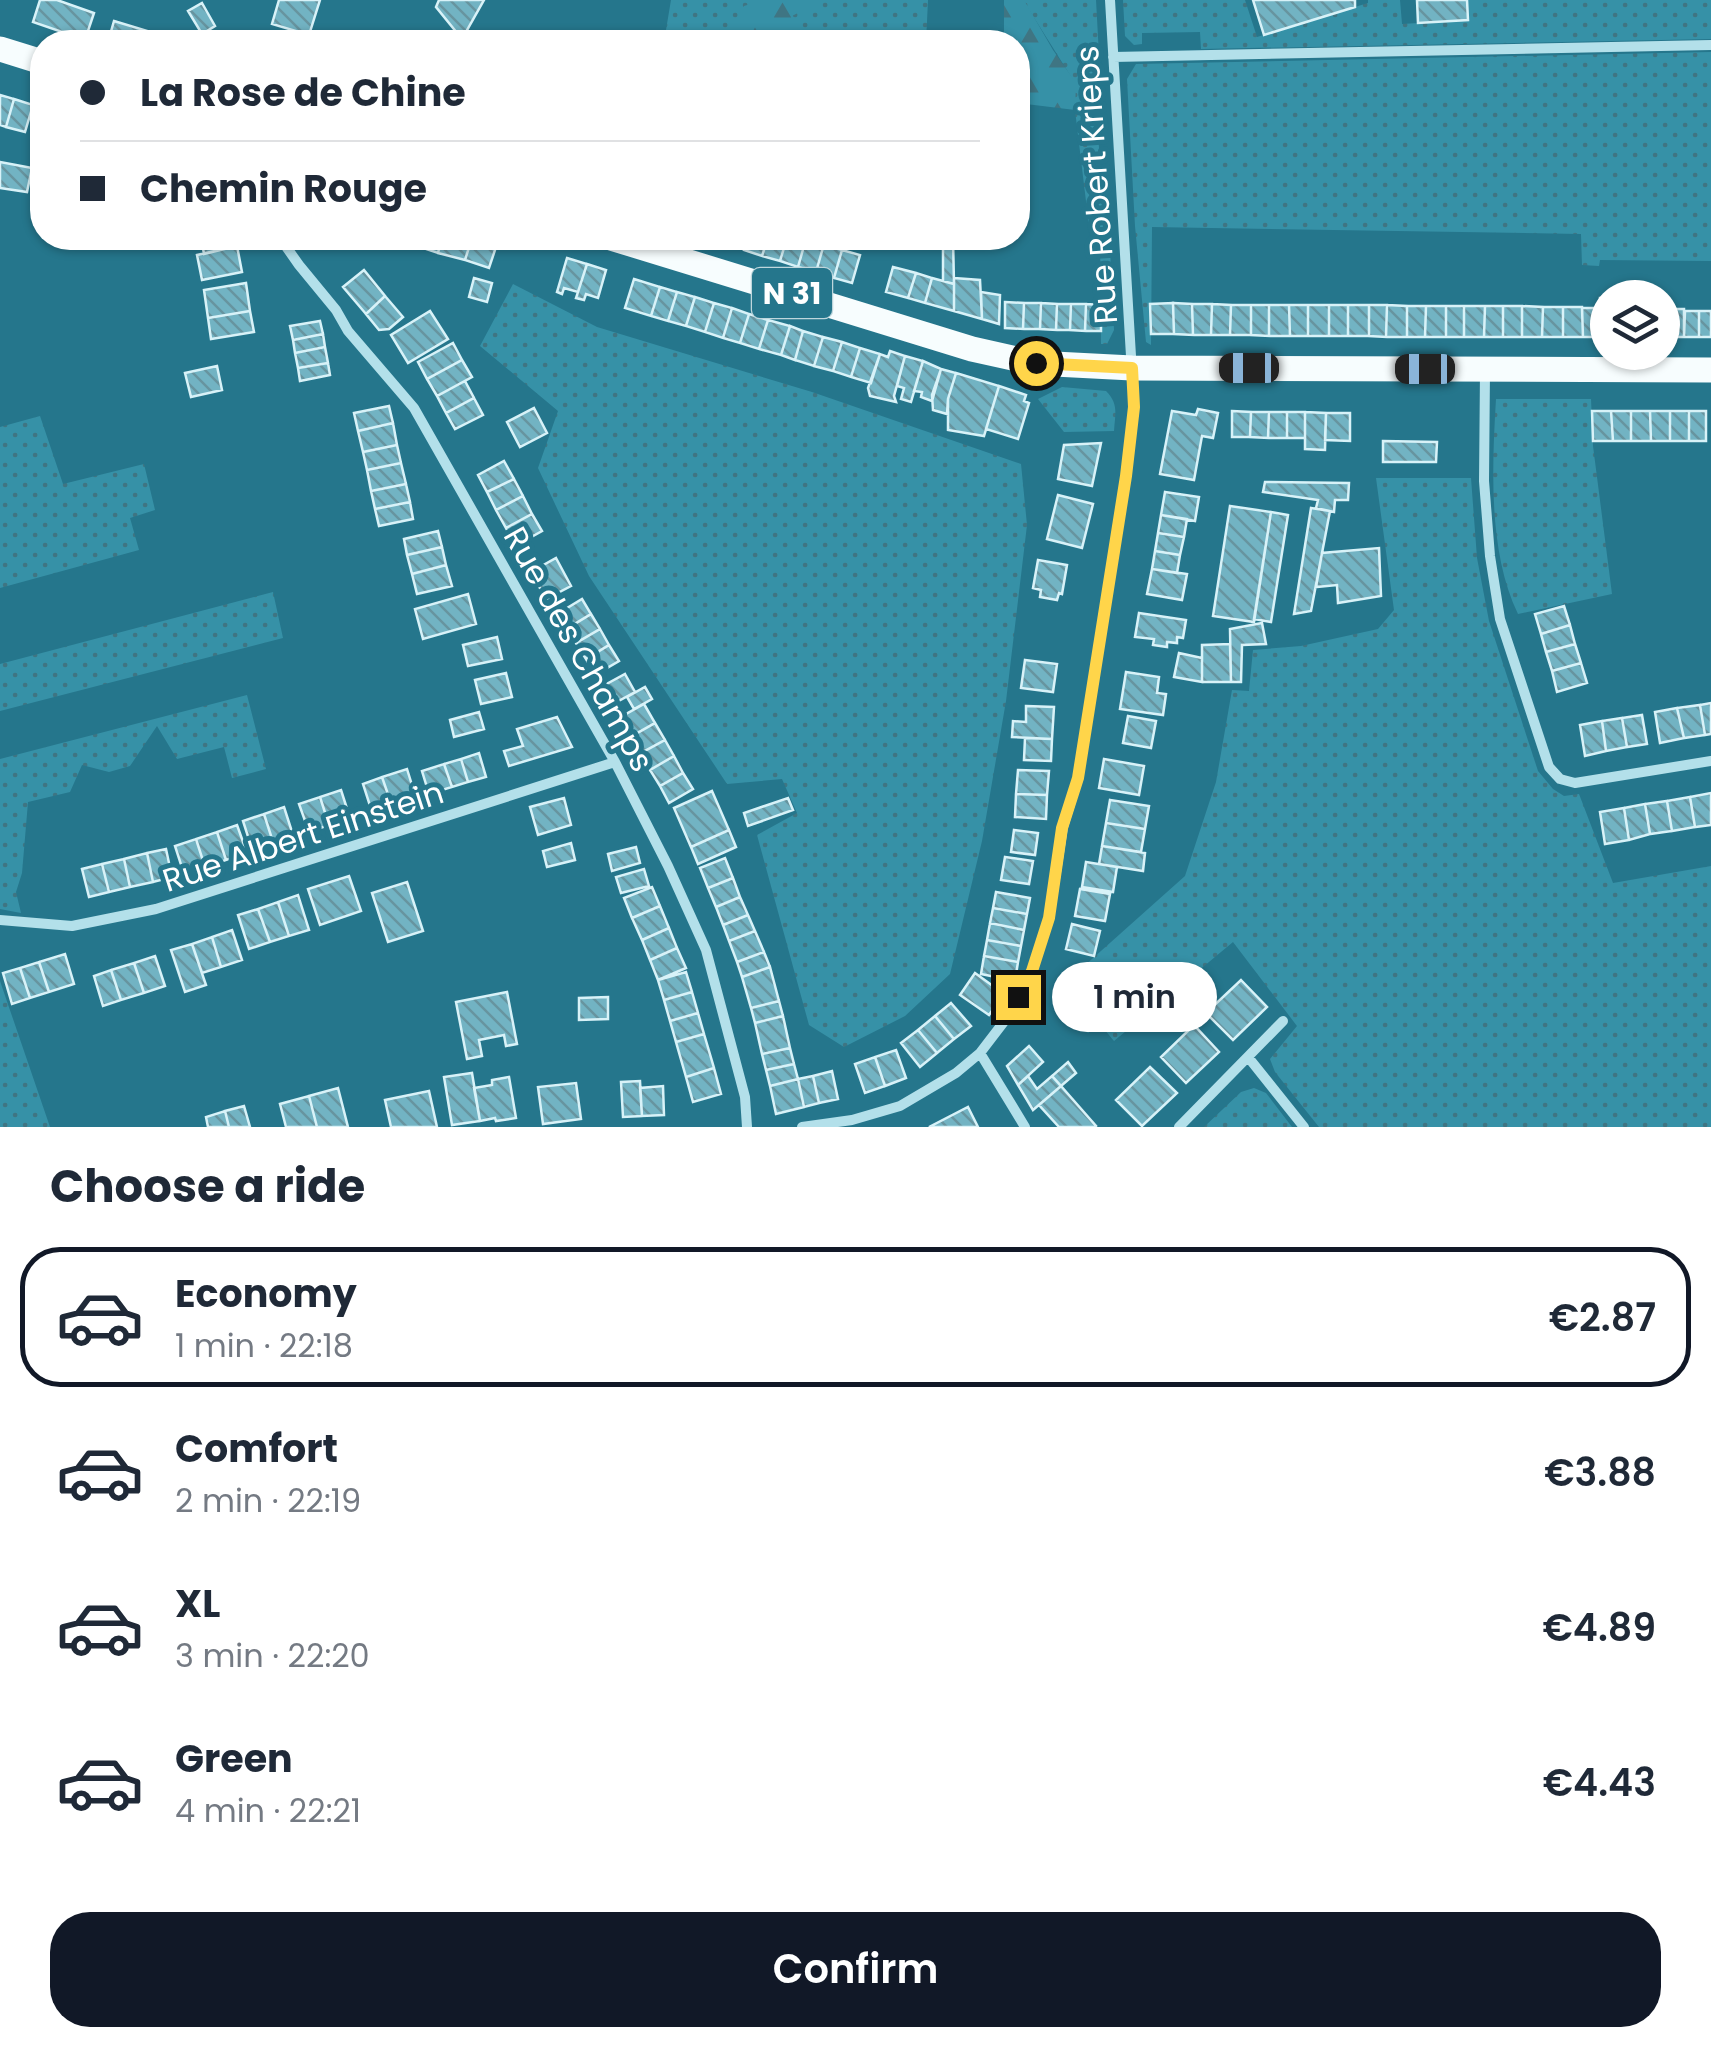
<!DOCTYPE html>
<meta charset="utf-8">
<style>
body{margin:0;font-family:Poppins,sans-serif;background:#f6f6f7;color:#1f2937;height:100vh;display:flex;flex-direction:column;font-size:38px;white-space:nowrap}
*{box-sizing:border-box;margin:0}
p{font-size:32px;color:#747a83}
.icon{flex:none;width:55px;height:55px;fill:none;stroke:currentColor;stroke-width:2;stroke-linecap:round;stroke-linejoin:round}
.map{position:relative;height:1127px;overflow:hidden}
.panel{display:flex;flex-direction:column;background:#fff;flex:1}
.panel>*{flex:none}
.hud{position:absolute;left:30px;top:30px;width:1000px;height:220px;border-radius:40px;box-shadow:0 2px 8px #0004;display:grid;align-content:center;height:220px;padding:0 50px;background:#fff}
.buttons{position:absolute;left:1590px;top:280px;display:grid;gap:20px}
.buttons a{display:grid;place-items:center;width:90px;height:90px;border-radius:50%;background:#fff;box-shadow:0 2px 8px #0004;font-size:50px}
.end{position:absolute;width:45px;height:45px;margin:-22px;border:12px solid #ffd54a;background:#111;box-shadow:0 0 0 5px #111}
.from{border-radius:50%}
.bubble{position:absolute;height:70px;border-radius:35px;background:#fff;box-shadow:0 2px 8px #0004;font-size:32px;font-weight:600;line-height:70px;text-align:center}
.car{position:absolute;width:30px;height:60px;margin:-30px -15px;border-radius:12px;box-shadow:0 0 8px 2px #0007;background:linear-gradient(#222 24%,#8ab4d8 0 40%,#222 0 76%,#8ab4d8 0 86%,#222 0)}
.hud b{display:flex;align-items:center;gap:35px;height:95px;font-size:38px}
.hud b+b{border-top:2px solid #e0e1e3}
.hud i{width:25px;height:25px;background:#1f2937}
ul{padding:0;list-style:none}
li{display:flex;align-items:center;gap:30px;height:140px;margin:0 20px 15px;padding:0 30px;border:5px solid transparent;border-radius:40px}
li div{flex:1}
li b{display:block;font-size:38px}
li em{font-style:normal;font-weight:600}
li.current{border-color:#111827}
li>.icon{width:90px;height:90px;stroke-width:1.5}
h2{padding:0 50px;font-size:45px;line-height:120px}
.action{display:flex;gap:20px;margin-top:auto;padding:20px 50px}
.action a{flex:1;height:115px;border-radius:40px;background:#111827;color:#fff;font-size:40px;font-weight:600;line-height:115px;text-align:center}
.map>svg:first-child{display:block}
</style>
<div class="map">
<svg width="1711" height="1127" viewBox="0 0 1711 1127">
<defs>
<pattern id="green-dots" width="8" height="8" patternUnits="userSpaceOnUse" patternTransform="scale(2.5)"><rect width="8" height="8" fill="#3691a7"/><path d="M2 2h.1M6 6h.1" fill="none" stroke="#3f7583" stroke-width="1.8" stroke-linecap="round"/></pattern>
<pattern id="forest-firs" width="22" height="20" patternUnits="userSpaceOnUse" patternTransform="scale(2.5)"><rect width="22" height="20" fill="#3691a7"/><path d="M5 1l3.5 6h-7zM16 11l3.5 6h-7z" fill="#3f7583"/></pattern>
<pattern id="building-back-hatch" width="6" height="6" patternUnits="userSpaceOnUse" patternTransform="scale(2.5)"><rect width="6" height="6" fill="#72b3c3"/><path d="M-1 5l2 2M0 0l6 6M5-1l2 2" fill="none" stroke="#67949f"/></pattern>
</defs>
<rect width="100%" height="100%" fill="#25768c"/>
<path fill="url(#green-dots)" d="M671 0H928L926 42H664Z
M1023 0H1096L1100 74 1095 78 1103 219 1109 229 1114 330 1107 344H1101L1100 228 1089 226 1075 110V83Z
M1123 0H1245L1257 37 1368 3V0H1400L1402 24 1468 20 1467 0H1711V39L1201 49 1200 32 1142 33V44L1134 45 1125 36Z
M1711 52V261L1600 260 1599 266 1582 265 1581 234 1152 227 1151 345 1146 342 1135 226 1127 79 1136 64Z
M513 284 597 327 812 392 1021 464 1027 525 1006 701 982 841 950 974 905 1016 844 1047 809 1025 757 835 797 813 782 779 727 784 589 576 538 468 558 411 480 346Z
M1062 387 1106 391C1119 404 1115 414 1114 431L1064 432 1038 399Z
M1496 399H1591L1593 446 1612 594 1518 614C1488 552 1492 467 1496 399Z
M40 416 63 484 144 464 155 510 130 518 139 550 0 588V427Z
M1376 478H1471L1477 558 1489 621 1538 771 1553 789 1564 796 1579 794 1613 883 1711 866V1127H1319L1275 1072 1270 1059 1297 1026 1233 942 1114 1041 1099 1023 1088 1033 1055 992 1185 876 1216 782 1232 690 1249 691 1253 650 1301 646 1378 629 1394 610Z
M273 592 283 638 0 711V664Z
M247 695 266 769 232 778 224 747 177 759 157 726 130 766 109 772 82 765 70 792 28 802 22 873 16 892 21 913 0 909V759Z
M0 981 50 1127H0Z
M1254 1088 1266 1093 1292 1127H1204L1241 1092Z"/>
<path fill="url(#forest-firs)" d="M764 0H817V3L792 16 818 42H731L744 6Z
M1004 0H1024L1053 50 1076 83 1075 110 1018 103V42H1004Z"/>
<path fill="url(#building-back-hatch)" stroke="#d8f2f8" stroke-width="2.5" d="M40 0H57L94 13 85 40 33 22Z
M279 0H320L309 35 272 24Z
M439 0H484L462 39 436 7Z
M1253 0H1355V7L1264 35Z
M1417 0H1467L1468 20 1418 23Z
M202 3 215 26 202 34 188 11Z
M114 21 154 33 151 42H108Z
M0 95 14 99 6 127 0 125Z
M14 99 33 105 25 132 6 127Z
M0 162 32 168 27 192 0 188Z
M201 238H235L237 246 204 254Z
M420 238H442L438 253 417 246Z
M442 238H472L465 260 438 253Z
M472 238H499L489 268 465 260Z
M748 238H768L762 256 744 250Z
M768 238H787L780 261 762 256Z
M787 238 806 239 798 267 780 261Z
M943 238H953L954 284 943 281Z
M806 239 824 244 816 272 798 267Z
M824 244 842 250 834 278 816 272Z
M237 246 242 272 202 280 197 255Z
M842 250 860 255 852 283 834 278Z
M567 258 587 264 578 292 564 288 562 294 557 292Z
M587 264 606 270 598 298 586 294 584 300 576 298Z
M893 267 916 273 908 298 886 292Z
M364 270 385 296 366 314 343 287Z
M916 273 932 278 925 303 908 298Z
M474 278 492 283 487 302 469 297Z
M932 278 954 284V311L925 303Z
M954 278 980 280 982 319 954 311Z
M634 279 660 287 651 316 625 308Z
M246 283 250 311 208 318 204 290Z
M660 287 677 292 668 321 651 316Z
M677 292 695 297 686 326 668 321Z
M981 292 1000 295 999 324 982 319Z
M385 296 403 317 389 329 379 330 366 314Z
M695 297 714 303 705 332 686 326Z
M1600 298H1608V337H1601Z
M1005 302 1024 303 1023 329 1005 328Z
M714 303 732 308 723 338 705 332Z
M1024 303H1041L1040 329H1023Z
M1041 303 1057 304 1056 330 1040 329Z
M1173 303 1192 304 1193 335 1174 334Z
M1173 303 1174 334H1151L1150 304Z
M1057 304H1071L1070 330H1056Z
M1071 304H1086L1085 331 1070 330Z
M1086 304 1101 305V331H1085Z
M1192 304H1212L1211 335H1193Z
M1212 304 1231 305 1230 335H1211Z
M1231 305H1251V335H1230Z
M1251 305H1269V336L1251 335Z
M1269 305H1289L1290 336H1269Z
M1289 305H1308V336H1290Z
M1308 305H1329V336H1308Z
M1329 305H1348V336H1329Z
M1348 305H1369V336H1348Z
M1369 305H1387L1386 337 1369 336Z
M1387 305 1407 306V337H1386Z
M1407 306H1426L1425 337H1407Z
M1426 306H1446V337H1425Z
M1446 306H1464V337H1446Z
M1464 306H1485L1484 337H1464Z
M1485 306H1503V337H1484Z
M1503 306H1522V337H1503Z
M1522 306 1543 307 1542 337H1522Z
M1543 307H1563V337H1542Z
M1563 307H1582L1583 337H1563Z
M732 308 749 314 740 343 723 338Z
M1582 308H1600L1601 337H1583Z
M1667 309H1684V337H1667Z
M250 311 254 332 211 339 208 318Z
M430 311 448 339 408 363 391 335Z
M1685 311H1699V337H1684Z
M1699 311H1711V337H1699Z
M749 314 768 320 759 349 740 343Z
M768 320 790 326 781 355 759 349Z
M320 321 323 334 293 340 290 326Z
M790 326 803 331 795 360 781 355Z
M803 331 823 337 814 366 795 360Z
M323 334 325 347 295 353 293 340Z
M823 337 842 342 833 371 814 366Z
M842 342 860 348 851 377 833 371Z
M453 343 462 360 427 379 418 362Z
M325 347 328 363 298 368 295 353Z
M860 348 880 354 871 383 851 377Z
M890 351 905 356 894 396 896 402 870 396 868 388 880 354 888 357Z
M905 356 923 361 911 402 901 399 904 388 897 386Z
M462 360 472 377 437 396 427 379Z
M923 361 941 369 932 401 921 397 922 392 914 391Z
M328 363 330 375 300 381 298 368Z
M217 366 222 390 191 397 185 373Z
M941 369 956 373 948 399 947 414 933 410 932 395Z
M956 373 999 386 984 436 948 430V399Z
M465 381 474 398 446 413 437 396Z
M999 386 1026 395 1024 401 1029 403 1018 439 986 429Z
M474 398 483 415 455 429 446 413Z
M389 406 393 423 358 431 354 413Z
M534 408 547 433 520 447 507 422Z
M1198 409 1218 413 1213 438 1202 436 1194 480 1160 474 1172 411 1196 415Z
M1232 411 1251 412 1250 437H1232Z
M1592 411H1611L1613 441H1593Z
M1611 411H1631V441H1613Z
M1631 411H1650L1651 441H1631Z
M1650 411H1670V441H1651Z
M1670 411H1689V441H1670Z
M1689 411H1706V441H1689Z
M1251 412H1269L1268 438 1250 437Z
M1269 412H1287V438H1268Z
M1287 412H1305V438H1287Z
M1305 412 1326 413 1325 450 1305 449Z
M1326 413H1350V441L1325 440Z
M393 423 397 445 363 452 358 431Z
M1383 441 1437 442 1436 462H1383Z
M1101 443 1092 486 1058 479 1064 445Z
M397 445 401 463 367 470 363 452Z
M504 461 514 479 487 492 478 475Z
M401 463 406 484 371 491 367 470Z
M514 479 523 496 496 510 487 492Z
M1265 482 1349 483 1348 500H1335L1334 512 1316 508 1318 500 1263 492Z
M406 484 410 502 375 509 371 491Z
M1165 492 1199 497 1195 521 1161 515Z
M1058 495 1093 504 1082 548 1047 539Z
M523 496 532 514 506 528 496 510Z
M410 502 413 519 379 526 375 509Z
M1230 506 1271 512 1254 622 1213 616Z
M1311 508 1330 511 1311 611 1294 614Z
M1271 512 1288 515 1271 622 1254 619Z
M532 514 542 531 515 546 506 528Z
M1161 515 1187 519 1184 537 1158 533Z
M438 531 442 547 407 555 404 539Z
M1158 533 1184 537 1180 555 1155 551Z
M442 547 446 565 412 574 407 555Z
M1379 548 1381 596 1338 603 1337 585 1316 587 1322 553Z
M1155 551 1180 555 1177 573 1152 569Z
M556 558 571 586 546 599 531 572Z
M1038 560 1067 565 1062 594 1059 593 1057 600 1040 597 1041 590 1033 588Z
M446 565 452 586 417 594 412 574Z
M1152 569 1187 574 1182 600 1147 594Z
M468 594 476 624 423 639 415 609Z
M582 599 591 614 568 628 559 613Z
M1564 606 1570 625 1541 634 1535 614Z
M1139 613 1186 620 1183 638 1177 637V643L1167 642V647L1153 645 1154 639 1135 637Z
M591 614 600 629 576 643 568 628Z
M1262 623 1266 644 1242 645 1241 682H1231L1230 629Z
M1570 625 1575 644 1546 652 1541 634Z
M600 629 609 645 586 659 576 643Z
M497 637 502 659 468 666 463 645Z
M1230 644 1231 682H1202V645Z
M1575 644 1581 663 1552 671 1546 652Z
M609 645 619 661 595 675 586 659Z
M1179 653 1202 658V682L1174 677Z
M1025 660 1057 664 1053 692 1021 688Z
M1581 663 1587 683 1557 692 1552 671Z
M1126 672 1159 677 1157 693 1166 694 1163 715 1120 709Z
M506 673 512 697 481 704 475 680Z
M625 674 635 692 613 704 603 686Z
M645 687 652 699 634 709 627 697Z
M1711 703V734L1705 735 1700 705Z
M644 704 655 723 632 736 619 718Z
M1700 705 1705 735 1684 738 1677 708Z
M1026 706 1054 707 1052 739 1012 737 1013 721 1026 722Z
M1677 708 1684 738 1660 743 1655 712Z
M479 712 484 729 454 737 450 720Z
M1642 715 1647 744 1627 747 1622 718Z
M1128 716 1156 721 1151 748 1123 743Z
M557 717 572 747 509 766 504 751 523 746 517 729Z
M1622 718 1627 747 1606 751 1602 721Z
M1602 721 1606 751 1585 756 1580 725Z
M655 723 665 740 641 753 632 736Z
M1025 738 1052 739 1051 761 1024 760Z
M665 740 674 756 650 770 641 753Z
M479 753 486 777 468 782 461 759Z
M674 756 683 773 660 786 650 770Z
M461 759 468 782 452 787 444 764Z
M1104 759 1144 766 1139 795 1099 788Z
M444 764 452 787 429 794 422 771Z
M407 769 416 798 392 806 382 777Z
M1018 770 1049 771 1047 795 1016 794Z
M683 773 693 789 669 803 660 786Z
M382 777 392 806 372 812 363 784Z
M341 790 350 818 329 825 320 797Z
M712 791 729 830 691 847 674 808Z
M1711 793V825L1695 827 1690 797Z
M1016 794 1047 795 1046 819 1015 817Z
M320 797 329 825 309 832 299 804Z
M1690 797 1695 827 1672 831 1667 801Z
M564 798 571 825 538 835 530 807Z
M788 798 793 810 748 826 744 813Z
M1110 800 1149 806 1145 829 1106 823Z
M1667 801 1672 831 1650 834 1645 804Z
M1645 804 1650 834 1629 840 1624 808Z
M284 807 293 835 273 842 264 814Z
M1624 808 1629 840 1605 844 1600 812Z
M264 814 273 842 252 849 243 821Z
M1106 823 1145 829 1141 852 1102 846Z
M237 825 247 853 226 860 217 832Z
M729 830 736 847 698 864 691 847Z
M1014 830 1038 833 1035 855 1011 852Z
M217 832 226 860 205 867 196 839Z
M196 839 205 867 184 874 175 846Z
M571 843 575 860 547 867 543 851Z
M1102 846 1145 853 1143 871 1099 864Z
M636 847 640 863 612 871 608 854Z
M166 849 172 877 153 882 147 853Z
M147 853 153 882 130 887 124 859Z
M1005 857 1033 861 1029 884 1001 880Z
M725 858 733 878 708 888 700 868Z
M124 859 130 887 109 892 102 864Z
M1086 862 1117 867 1113 892 1082 887Z
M102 864 109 892 89 897 82 869Z
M644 869 649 886 621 893 616 877Z
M349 876 361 911 320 925 308 889Z
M733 878 740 897 716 907 708 888Z
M407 882 423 931 388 942 372 893Z
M652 887 660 906 632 918 624 898Z
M1080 889 1110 894 1105 921 1075 916Z
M996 892 1030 898 1027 914 993 908Z
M298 895 309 930 289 936 278 902Z
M740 897 748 915 723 925 716 907Z
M278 902 289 936 270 942 258 909Z
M660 906 669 928 642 940 632 918Z
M993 908 1027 914 1024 930 990 923Z
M258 909 270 942 249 949 238 915Z
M748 915 755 931 729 941 723 925Z
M990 923 1024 930 1021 946 987 940Z
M1072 924 1100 931 1094 956 1066 949Z
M669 928 677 948 650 960 642 940Z
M232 930 242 960 221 967 212 937Z
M755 931 764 952 737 962 729 941Z
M212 937 221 967 202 973 192 944Z
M987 940 1021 946 1018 962 984 956Z
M192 944 206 985 185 992 171 950Z
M677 948 686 968 658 980 650 960Z
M764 952 770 967 742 977 737 962Z
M65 954 74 984 49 992 39 962Z
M155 956 165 986 144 993 134 963Z
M984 956 1018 962 1015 981 981 974Z
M39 962 49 992 30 998 20 968Z
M134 963 144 993 121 1000 111 970Z
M770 967 779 1001 751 1008 742 977Z
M20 968 30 998 12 1004 3 973Z
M111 970 121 1000 103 1006 94 976Z
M686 972 692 992 664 1000 658 980Z
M975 973 1004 994 989 1015 960 995Z
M1241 980 1267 1007 1233 1040 1206 1013Z
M507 992 517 1044 506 1046 504 1035 479 1040 482 1056 467 1059 456 1002Z
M692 992 698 1013 670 1021 664 1000Z
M608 997V1019L579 1020V998Z
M779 1001 783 1016 755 1023 751 1008Z
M951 1003 971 1026 954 1039 935 1016Z
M698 1013 704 1034 676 1042 670 1021Z
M783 1016 790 1048 762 1054 755 1023Z
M935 1016 954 1039 937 1053 918 1030Z
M1194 1025 1219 1052 1186 1083 1161 1057Z
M918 1030 937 1053 920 1067 901 1043Z
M704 1034 714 1068 686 1077 676 1042Z
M1029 1046 1043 1062 1018 1085 1007 1066Z
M790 1048 794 1064 766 1070 762 1054Z
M896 1050 906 1078 885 1086 875 1057Z
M875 1057 885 1086 865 1093 855 1064Z
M1068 1062 1076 1073 1061 1086 1052 1076Z
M794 1064 798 1079 770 1086 766 1070Z
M1150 1067 1177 1093 1142 1126 1116 1100Z
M714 1068 721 1094 693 1102 686 1077Z
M832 1071 838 1099 819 1103 813 1076Z
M472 1073 480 1121 452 1125 444 1077Z
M813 1076 819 1103 804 1107 798 1079Z
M1028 1076 1037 1089 1052 1076 1061 1086 1033 1110 1018 1085Z
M509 1077 516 1118 496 1121 495 1118 480 1121 474 1088 492 1085V1080Z
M798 1079 804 1107 776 1114 770 1086Z
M640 1081 642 1116 623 1117 621 1082Z
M576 1083 581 1119 543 1124 538 1087Z
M663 1086 664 1115 642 1116 640 1088Z
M1061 1086 1096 1126 1095 1127H1059L1039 1105Z
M338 1088 348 1127H317L309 1096Z
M429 1091 437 1127H391L385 1100Z
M309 1096 317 1127H286L280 1104Z
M244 1106 250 1127H229L225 1111Z
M968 1107 978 1127H929Z
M225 1111 229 1127H208L206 1117Z"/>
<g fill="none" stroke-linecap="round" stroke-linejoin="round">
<path stroke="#b3e0ea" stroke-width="10" d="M1113 57 1711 45
M280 238 299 265 336 310 348 331 414 408 615 762 668 866 706 950 745 1097 747 1127
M1485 371 1484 481 1490 556 1500 619 1549 767 1560 779 1575 783 1711 761
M0 920 72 926 156 909 615 762
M980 1053 1025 1127
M1248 1057 1304 1127
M802 1127 852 1120 900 1106 956 1073 980 1053 1003 1023 1032 971 1049 918 1063 827 1078 778 1126 475 1134 407 1110 0
M1179 1127 1283 1021"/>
<path stroke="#f7fdfe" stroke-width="25" d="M0 49 42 62
M611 238 972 349 1035 363 1132 368 1711 370"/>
</g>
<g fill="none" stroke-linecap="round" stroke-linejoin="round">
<path stroke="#ffd54a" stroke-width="12" d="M1018 997 1032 971 1049 918 1062 828 1078 778 1126 476 1134 407 1132 368 1036 363"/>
</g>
<g text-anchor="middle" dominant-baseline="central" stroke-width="10" stroke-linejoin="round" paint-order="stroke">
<rect fill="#25768c" stroke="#bed6dc" stroke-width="2.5" x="752" y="268" width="80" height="50" rx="8"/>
<g font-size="30" font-weight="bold" fill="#fff">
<text x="792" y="293">N 31</text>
</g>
<g font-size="32" fill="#fff" stroke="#25768c">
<text transform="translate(1096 185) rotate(-94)">Rue Robert Krieps</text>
<text transform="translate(579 649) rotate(61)">Rue des Champs</text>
<text transform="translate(303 836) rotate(-18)">Rue Albert Einstein</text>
</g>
</g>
</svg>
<div class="buttons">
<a><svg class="icon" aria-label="layers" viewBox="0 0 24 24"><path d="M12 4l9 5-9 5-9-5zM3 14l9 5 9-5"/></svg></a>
</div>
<i class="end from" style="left:1036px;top:363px"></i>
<i class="end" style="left:1018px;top:997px"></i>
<div class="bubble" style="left:1052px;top:962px;width:165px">1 min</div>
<i class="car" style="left:1249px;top:368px;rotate:270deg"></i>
<i class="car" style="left:1425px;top:369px;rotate:270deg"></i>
<div class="hud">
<b><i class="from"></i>La Rose de Chine</b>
<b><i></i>Chemin Rouge</b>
</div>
</div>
<section class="panel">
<h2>Choose a ride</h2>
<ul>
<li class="current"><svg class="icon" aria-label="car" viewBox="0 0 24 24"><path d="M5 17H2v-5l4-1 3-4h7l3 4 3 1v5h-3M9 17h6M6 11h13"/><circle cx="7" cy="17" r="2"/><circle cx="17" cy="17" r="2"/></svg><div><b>Economy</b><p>1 min · 22:18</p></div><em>€2.87</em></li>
<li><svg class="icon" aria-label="car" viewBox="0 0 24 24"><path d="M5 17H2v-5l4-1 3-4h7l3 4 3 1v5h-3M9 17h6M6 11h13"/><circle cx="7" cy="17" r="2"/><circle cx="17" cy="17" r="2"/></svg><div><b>Comfort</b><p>2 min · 22:19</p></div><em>€3.88</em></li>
<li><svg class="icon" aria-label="car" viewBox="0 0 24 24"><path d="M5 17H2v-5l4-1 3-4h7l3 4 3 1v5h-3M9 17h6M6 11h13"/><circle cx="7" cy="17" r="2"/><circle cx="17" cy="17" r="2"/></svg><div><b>XL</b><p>3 min · 22:20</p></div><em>€4.89</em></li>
<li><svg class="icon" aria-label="car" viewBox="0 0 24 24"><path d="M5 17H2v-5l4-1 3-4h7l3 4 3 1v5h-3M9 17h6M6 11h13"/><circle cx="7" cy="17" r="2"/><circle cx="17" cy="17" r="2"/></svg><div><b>Green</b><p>4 min · 22:21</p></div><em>€4.43</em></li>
</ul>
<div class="action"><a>Confirm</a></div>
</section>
